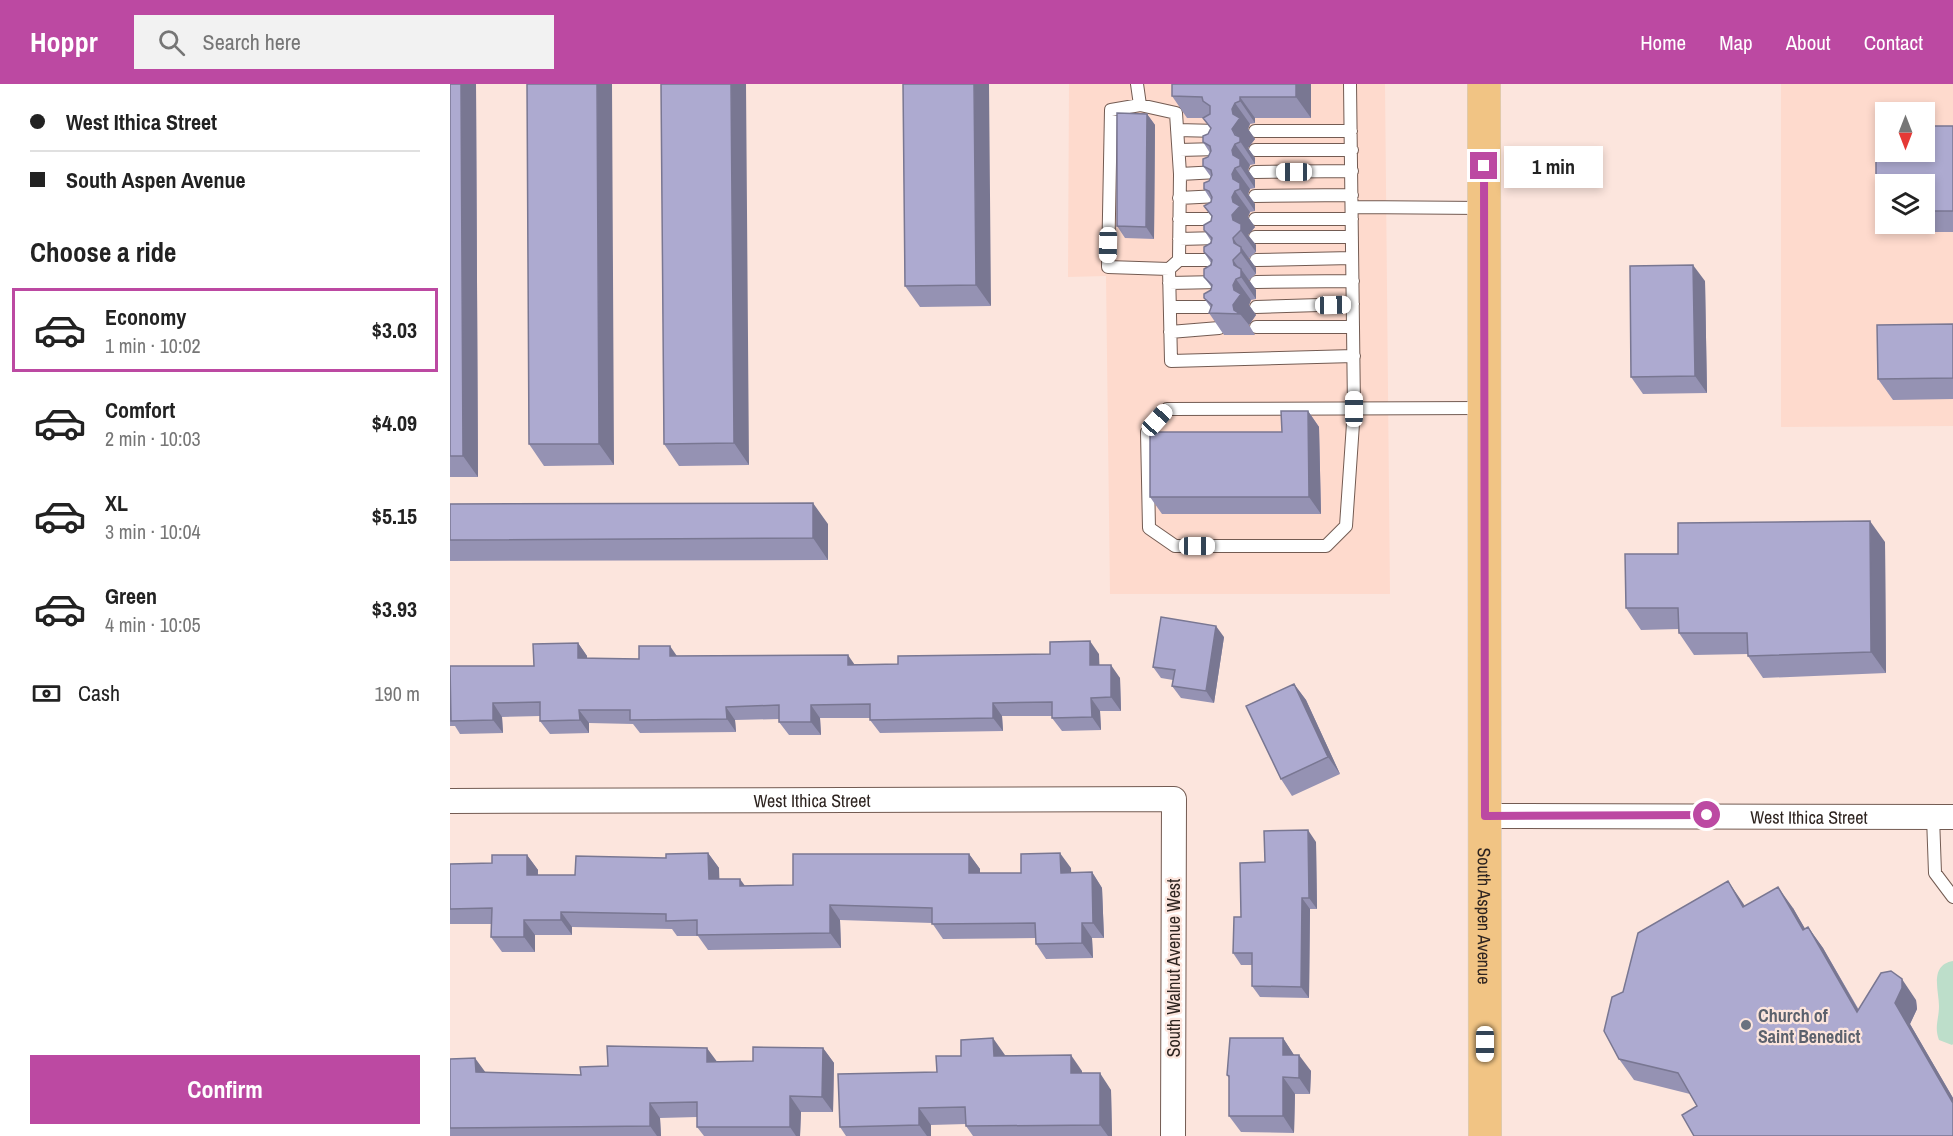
<!DOCTYPE html>
<meta charset="utf-8">
<style>
body{margin:0;font-family:"Archivo Narrow",sans-serif;background:#f2f2f2;color:#222;height:100vh;display:flex;flex-direction:column;font-size:22px;white-space:nowrap}
*{box-sizing:border-box;margin:0}
p{font-size:20px;color:#767676}
.icon{flex:none;width:33px;height:33px;fill:none;stroke:currentColor;stroke-width:2;stroke-linecap:round;stroke-linejoin:round}
.map{position:relative;flex:1;overflow:hidden}
.drawer{display:flex;flex-direction:column;background:#fff;width:450px}
.drawer>*{flex:none}
.guide{display:grid;align-content:center;height:132px;padding:0 30px;background:#fff}
.needle{width:39px;rotate:180deg}
.controls{position:absolute;left:1425px;top:18px;display:grid;gap:12px}
.controls a{display:grid;place-items:center;width:60px;height:60px;border-radius:0px;background:#fff;box-shadow:0 3px 9px #0003;font-size:30px}
.end{position:absolute;width:27px;height:27px;margin:-14px;border:8px solid #bc49a2;background:#fff;box-shadow:0 0 0 3px #fff}
.from{border-radius:50%}
.bubble{position:absolute;height:42px;border-radius:0px;background:#fff;box-shadow:0 3px 9px #0003;font-size:20px;font-weight:800;line-height:42px;text-align:center}
.car{position:absolute;width:18px;height:36px;margin:-18px -9px;border-radius:8px;box-shadow:0 0 4px 2px #0007;background:linear-gradient(#fff 24%,#345 0 40%,#fff 0 76%,#345 0 86%,#fff 0)}
.guide b{display:flex;align-items:center;gap:21px;height:57px;font-size:22px}
.guide b+b{border-top:2px solid #e0e0e0}
.guide i{width:15px;height:15px;background:#222}
ul{padding:0;list-style:none}
li{display:flex;align-items:center;gap:18px;height:84px;margin:0 12px 9px;padding:0 18px;border:3px solid transparent;border-radius:0px}
li div{flex:1}
li b{display:block;font-size:22px}
li em{font-style:normal;font-weight:800}
li.current{border-color:#bc49a2}
li>.icon{width:54px;height:54px;stroke-width:1.5}
h2{padding:0 30px;font-size:27px;line-height:72px}
.pay{display:flex;align-items:center;gap:15px;height:66px;padding:0 30px;font-size:22px}
.pay p{margin-inline-start:auto}
.primary-button{display:flex;gap:12px;margin-top:auto;padding:12px 30px}
.primary-button a{flex:1;height:69px;border-radius:0px;background:#bc49a2;color:#fff;font-size:24px;font-weight:800;line-height:69px;text-align:center}
header{display:flex;align-items:center;gap:36px;box-sizing:border-box;height:84px;padding:0 30px;background:#bc49a2;color:#fff}
header strong{font-size:28px}
nav{display:flex;gap:33px;margin-inline-start:auto;font-size:21px}
.search{width:420px;height:54px;background:#f2f2f2;display:flex;align-items:center;gap:15px;box-sizing:border-box;padding:0 21px;border-radius:0px;color:#767676;font-size:22px}
main{display:flex;flex:1;min-height:0}
.map>svg:first-child{display:block}
</style>
<header>
<strong>Hoppr</strong>
<div class="search"><svg class="icon" aria-label="search" viewBox="0 0 24 24"><circle cx="10" cy="10" r="6"/><path d="M15 15l6 6"/></svg>Search here</div>
<nav><a>Home</a><a>Map</a><a>About</a><a>Contact</a></nav>
</header>
<main>
<section class="drawer">
<div class="guide">
<b><i class="from"></i>West Ithica Street</b>
<b><i></i>South Aspen Avenue</b>
</div>
<h2>Choose a ride</h2>
<ul>
<li class="current"><svg class="icon" aria-label="car" viewBox="0 0 24 24"><path d="M5 17H2v-5l4-1 3-4h7l3 4 3 1v5h-3M9 17h6M6 11h13"/><circle cx="7" cy="17" r="2"/><circle cx="17" cy="17" r="2"/></svg><div><b>Economy</b><p>1 min · 10:02</p></div><em>$3.03</em></li>
<li><svg class="icon" aria-label="car" viewBox="0 0 24 24"><path d="M5 17H2v-5l4-1 3-4h7l3 4 3 1v5h-3M9 17h6M6 11h13"/><circle cx="7" cy="17" r="2"/><circle cx="17" cy="17" r="2"/></svg><div><b>Comfort</b><p>2 min · 10:03</p></div><em>$4.09</em></li>
<li><svg class="icon" aria-label="car" viewBox="0 0 24 24"><path d="M5 17H2v-5l4-1 3-4h7l3 4 3 1v5h-3M9 17h6M6 11h13"/><circle cx="7" cy="17" r="2"/><circle cx="17" cy="17" r="2"/></svg><div><b>XL</b><p>3 min · 10:04</p></div><em>$5.15</em></li>
<li><svg class="icon" aria-label="car" viewBox="0 0 24 24"><path d="M5 17H2v-5l4-1 3-4h7l3 4 3 1v5h-3M9 17h6M6 11h13"/><circle cx="7" cy="17" r="2"/><circle cx="17" cy="17" r="2"/></svg><div><b>Green</b><p>4 min · 10:05</p></div><em>$3.93</em></li>
</ul>
<div class="pay"><svg class="icon" aria-label="cash" viewBox="0 0 24 24"><path d="M3 7h18v10H3z"/><circle cx="12" cy="12" r="2"/></svg>Cash<p>190 m</p></div>
<div class="primary-button"><a>Confirm</a></div>
</section>
<div class="map">
<svg width="1503" height="1052" viewBox="0 0 1503 1052">
<rect width="100%" height="100%" fill="#fce5dd"/>
<path fill="#fedacd" fill-rule="evenodd" d="M619 0H935L940 510H660L656 192 618 193Z
M1331 0H1503V342L1331 343ZM1436 28H1474V68H1436ZM1436 100H1474V140H1436Z"/>
<path fill="#bddeca" d="M1503 877V960L1502 961 1489 956C1484 943 1489 935 1489 922 1489 907 1479 881 1503 877Z"/>
<g fill="none" stroke-linecap="round" stroke-linejoin="round">
<defs>
<path id="lane" d="M687 0 690 21
M900 0 904 325 896 442 876 462H725L699 444 697 348 717 325 1033 324
M727 46 768 47
M805 47H901
M729 66 768 65
M805 66H902
M805 88 902 87
M730 90 768 88
M805 112 902 111
M729 114 769 112
M902 123 1033 124
M729 135H769
M805 135H902
M805 153H902
M729 155 769 154
M729 176H769
M806 176 902 174
M719 185 729 176 730 90 726 29 690 21 661 26 658 183 719 185 721 277 904 272
M806 198 903 197
M719 199 769 198
M720 223H769
M806 223 903 220
M806 243H903
M720 248 769 244
M1483 733 1485 789 1503 813"/>
<g id="street">
<path id="s1" d="M0 717 724 715 723 1052"/>
<path id="s2" d="M1035 732 1503 733"/>
</g>
<g id="primary">
<path id="s3" d="M1034 0 1035 1052"/>
</g>
</defs>
<use href="#lane" stroke="#735b52" stroke-width="14"/>
<use href="#street" stroke="#735b52" stroke-width="26"/>
<use href="#primary" stroke="#d1cfce" stroke-width="34"/>
<use href="#lane" stroke="#fff" stroke-width="12"/>
<use href="#street" stroke="#fff" stroke-width="24"/>
<use href="#primary" stroke="#f1c484" stroke-width="33"/>
</g>
<path fill="#9592b3" fill-rule="evenodd" d="M0 0H26L28 393H0Z
M77 0 164 381 94 382 79 360Z
M211 0 299 381 229 382 214 360Z
M453 0 541 222 470 223 455 202Z
M722 0H861V34H805V39L800 40 798 45 805 55 798 64 805 74V80L800 81 798 86 805 96V104L800 105 798 110 805 120V127L800 128 798 133 805 143 798 151 806 161V168L799 174 806 184V190L799 196 806 206V215L801 216 799 221 806 231 799 241 805 251H774L759 229 761 224 754 214 761 206 762 204 754 193 761 179 754 168 761 157 754 146 761 137 762 133 754 122 761 118V116L754 105 761 93 753 82 760 69 753 58 761 45 753 34H737L722 12Z
M697 30 705 41 704 155 675 154 667 142Z
M1426 42H1436V68H1474V42H1503V148H1441L1426 127ZM1436 100H1474V140H1436Z
M1255 197 1257 309 1193 310 1181 293Z
M1503 240V315L1443 316 1428 295Z
M858 327 869 343 871 430H712L700 413 832 348Z
M0 420 378 440V476L0 477Z
M1435 458 1436 589 1313 594 1298 572V570L1244 571 1229 549V545L1191 546 1176 524 1228 470Z
M774 553 764 619 731 614 722 602 723 596 711 594 703 583Z
M128 559 137 572V574L189 575 227 572 404 580H448L649 570V581L670 594 671 627H650L651 646 612 647 602 634V632H552L553 647 430 649 420 636V634H370L371 651H339L329 638V635L285 636 286 648 190 649 183 640 139 639V649L100 650 90 637V632L52 633 53 649 10 650 5 642H0V582H84Z
M844 600 856 616 890 690 842 712 831 695Z
M866 758 867 825H860L859 914 810 913 802 902V881H791L783 869 791 833 815 778Z
M258 769 269 784V795L295 802 343 801 519 770 530 785V789H571L621 784V789L642 788 652 804 654 854H642L643 874 596 875 586 860V854L493 855 482 839 390 836 391 864 258 866 248 852H227L222 845 122 843V851H85V868H52L41 853V840H0V780L42 779 77 771 88 786V791H125L216 774Z
M1295 822 1343 824 1355 845 1358 843 1373 864 1409 926 1466 916 1467 925 1460 940 1503 1014V1052L1247 1022 1240 1010 1184 996 1169 975 1173 908Z
M833 954 844 971 861 987 860 1010H845L844 1049 791 1048 779 1032V994L777 991Z
M373 964 384 979 383 1028H351L350 1052H254L247 1043V1033L210 1034 211 1052H0V975L36 989 131 991 158 982 267 978 303 977Z
M555 971 632 987V989L661 1006 662 1052H523L516 1042V1040L481 1041V1052H396L390 1043Z"/>
<path fill="#797792" d="M11 0H26L28 393 13 372Z
M147 0H162L164 381 149 360Z
M281 0H296L299 381 284 359Z
M524 0H539L541 222 526 201Z
M846 0H861V34L846 13Z
M790 13 805 34V39L790 17Z
M785 19 800 40 798 45 805 55 798 64 805 74V80L782 45 783 30 782 25Z
M697 30 705 41 704 155 696 143Z
M785 60 800 81 798 86 805 96V104L783 71 782 66Z
M785 84 800 105 798 110 805 120V127L783 95 782 90Z
M785 107 800 128 798 133 805 143 798 151 806 161V168L783 136 782 131V113Z
M783 154 791 166V163L806 184V190L784 159Z
M783 176 791 187V185L806 206V215L791 193 784 181Z
M1243 181 1255 197 1257 309 1245 292Z
M786 195 801 216 799 221 806 231 799 241 790 230 784 226 783 221 784 206 783 201Z
M858 327 869 343 871 430 859 413Z
M363 419 378 440V476L363 454Z
M1420 437 1435 458 1436 589 1421 568Z
M766 542 774 553 764 619 756 607Z
M640 557 649 570 650 595 640 581Z
M128 559 137 572 138 588 128 574Z
M220 562 229 575 220 572Z
M398 571 407 584 398 581Z
M661 581 670 594 671 627 661 613Z
M844 600 856 616 890 690 878 673Z
M641 614 650 627 651 646 642 633Z
M43 619 52 633 53 649 43 636Z
M543 619 552 632 553 647 543 634Z
M361 621 370 634 371 651 361 638Z
M276 623 285 636 286 648 277 635Z
M129 626 139 639V649L130 636Z
M858 746 866 758 867 825 859 814Z
M258 769 269 784 270 811 259 795Z
M610 769 621 784 622 805 611 789Z
M519 770 530 785V805L519 789Z
M77 771 88 786 87 807 77 791Z
M642 788 652 804 654 854 643 839Z
M290 795 301 810 290 802Z
M1278 797 1293 819 1308 844 1293 823Z
M1328 803 1343 824 1368 867 1353 846Z
M852 814 860 825 859 914 851 903Z
M380 821 390 836 391 864 380 849Z
M111 828 122 843V851L111 836Z
M74 836 85 851V868L74 853Z
M632 839 642 854 643 874 632 859Z
M1358 843 1373 864 1422 950 1407 928Z
M1452 895 1466 916 1467 925 1460 940 1503 1014V1019L1445 919Z
M543 954 555 971V989L544 972Z
M833 954 844 971H833Z
M257 964 268 979 257 978Z
M373 964 384 979 383 1028 372 1013Z
M621 971 632 987V1006L621 989Z
M849 971 861 987 860 1010 849 994Z
M25 974 36 989 26 988Z
M650 989 661 1006 662 1052H658L650 1041Z
M833 993 845 1010 844 1049 833 1032Z
M340 1012 351 1028 350 1052H346L340 1043Z
M200 1019 210 1034 211 1052H207L200 1042Z
M469 1024 481 1041V1052H477L469 1041Z"/>
<path fill="#adaad0" stroke="#797792" stroke-width="1.5" d="M0 0H11L13 372H0Z
M77 0H147L149 360H79Z
M211 0H281L284 359 214 360Z
M453 0H524L526 201 455 202Z
M722 0H846V13H790V17L785 19 782 25 783 30 790 34 782 45 785 51 790 53V58L785 60 782 66 783 71 790 75V82L785 84 782 90 783 95 790 99V105L785 107 782 113 783 118 790 122 782 131 783 136 791 140V146L783 154 784 159 791 163V168L783 176 784 181 791 185V193L786 195 783 201 784 206 791 210 783 221 784 226 790 230 759 229 762 221 754 214V210L761 206 762 201 754 193V185L761 181 762 176 754 168V163L761 159 762 154 754 146V141L761 137 762 132 754 122 761 118 762 113 759 107 754 105V99L759 97 762 91 761 86 753 82V75L758 73 761 67 760 62 753 58V52L758 50 761 44 753 34 760 30V22L753 17 752 13 722 12Z
M667 29 697 30 696 143 667 142Z
M1426 42H1436V68H1474V42H1503V127H1474V100H1436V127H1426Z
M1243 181 1245 292 1181 293 1180 182Z
M1503 240V294L1428 295 1427 241Z
M831 327H858L859 413H700V348H832Z
M363 419V454L0 456V420Z
M1420 437 1421 568 1298 572 1297 549H1229L1228 524H1176L1175 470H1228V439Z
M711 533 766 542 756 607 722 602 725 586 703 583Z
M640 557V581H661V613L641 614 642 633 602 634V618L543 619V634L420 636V620L361 621V638H329V621L276 623 277 635 180 636V626H129L130 636 90 637V618L43 619V636L1 637 0 582H84L83 560 128 559V574L189 575V562H220V572L398 571V581L448 580V572L600 570V558Z
M844 600 878 673 831 695 796 622Z
M858 746 859 814H852L851 903 802 902V869H783L784 833H791L790 779 815 778 814 747Z
M258 769 259 795H290V802L343 801V770H519V789H571V770L610 769 611 789 642 788 643 839H632V859L586 860 585 839 482 840V824L380 821V849L247 851V836L216 837V830L111 828V836H74V853H41L42 824 0 825V780L42 779V771H77V791H125L126 772 216 774V770Z
M1278 797 1293 823 1328 803 1353 846 1358 843 1407 928 1431 889 1441 887 1452 895V904L1445 919 1503 1019V1052H1244L1232 1031 1247 1022 1228 989 1169 975 1154 947 1162 913 1173 908 1188 849Z
M543 954 544 972 621 971V989H650V1041L516 1042 515 1023 469 1024V1041L390 1043 388 990 487 988 486 972H511V956Z
M780 954H833V971H849V994L833 993V1032H779V992L777 991Z
M157 962 257 964V978L303 977V963L373 964 372 1013 340 1012V1043H247V1018L200 1019V1042L0 1044V975L25 974 26 988 131 991 130 983 158 982Z"/>
<g fill="none" stroke-linecap="round" stroke-linejoin="round">
<path stroke="#bc49a2" stroke-width="8" d="M1034 82 1035 732 1257 731"/>
</g>
<circle fill="#6b7280" stroke="#fce5dd" stroke-width="2" cx="1296" cy="941" r="6"/>
<g text-anchor="middle" dominant-baseline="central" stroke-width="4.5" stroke-linejoin="round" paint-order="stroke">
<g font-size="18" fill="#2e2420" stroke="#fce5dd">
<text stroke="none"><textPath href="#s1" startOffset="362">West Ithica Street</textPath></text>
<text stroke="none"><textPath href="#s2" startOffset="324">West Ithica Street</textPath></text>
<text stroke="none"><textPath href="#s3" startOffset="832">South Aspen Avenue</textPath></text>
<text transform="translate(723 884) rotate(-90)">South Walnut Avenue West</text>
</g>
<g font-size="18" font-weight="bold" fill="#5b616d" stroke="#fce5dd" text-anchor="start">
<text x="1308" y="931">Church of<tspan x="1308" dy="21">Saint Benedict</tspan></text>
</g>
</g>
</svg>
<div class="controls">
<a><svg class="needle" viewBox="-14 -14 28 28"><path d="M0-13l5 13h-10z" fill="#e53935"/><path d="M0 13l5-13h-10z" fill="#767676"/></svg></a>
<a><svg class="icon" aria-label="layers" viewBox="0 0 24 24"><path d="M12 4l9 5-9 5-9-5zM3 14l9 5 9-5"/></svg></a>
</div>
<i class="end from" style="left:1257px;top:731px"></i>
<i class="end" style="left:1034px;top:82px"></i>
<div class="bubble" style="left:1054px;top:62px;width:99px">1 min</div>
<i class="car" style="left:844px;top:88px;rotate:270deg"></i>
<i class="car" style="left:658px;top:161px;rotate:181deg"></i>
<i class="car" style="left:883px;top:221px;rotate:89deg"></i>
<i class="car" style="left:904px;top:325px;rotate:0deg"></i>
<i class="car" style="left:707px;top:336px;rotate:42deg"></i>
<i class="car" style="left:747px;top:462px;rotate:90deg"></i>
<i class="car" style="left:1035px;top:960px;rotate:180deg"></i>
</div>
</main>
